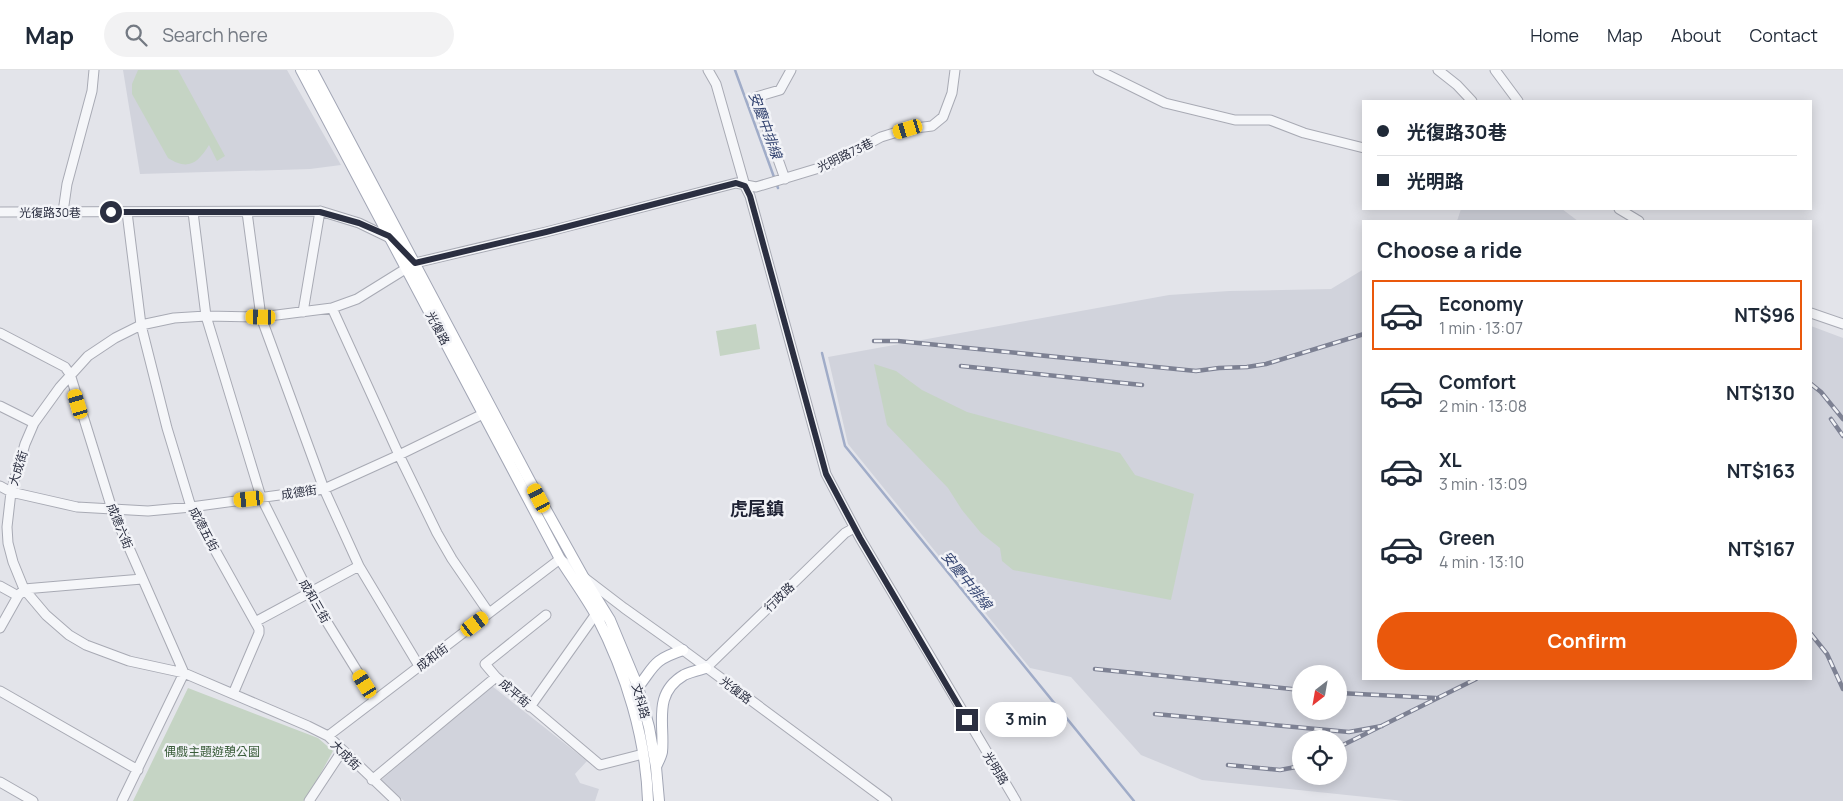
<!DOCTYPE html>
<meta charset="utf-8">
<style>
body{margin:0;font-family:Manrope,"Noto Sans TC",sans-serif;background:#f2f2f3;color:#1f2937;height:100vh;display:flex;flex-direction:column;font-size:19px;white-space:nowrap}
*{box-sizing:border-box;margin:0}
p{font-size:16px;color:#747a83}
.icon{flex:none;width:28px;height:28px;fill:none;stroke:currentColor;stroke-width:2;stroke-linecap:round;stroke-linejoin:round}
.map{position:relative;flex:1;overflow:hidden}
.drawer{position:absolute;left:1362px;top:150px;width:450px;height:460px;display:flex;flex-direction:column;background:#fff;border-radius:0px;box-shadow:0 2px 12px #0003}
.drawer>*{flex:none}
.hud{position:absolute;left:1362px;top:30px;width:450px;height:110px;border-radius:0px;box-shadow:0 2px 12px #0003;display:grid;align-content:center;height:110px;padding:0 15px;background:#fff}
.needle{width:32px;rotate:211deg}
.tools{position:absolute;left:1292px;top:595px;display:grid;gap:10px}
.tools a{display:grid;place-items:center;width:55px;height:55px;border-radius:50%;background:#fff;box-shadow:0 2px 12px #0003;font-size:25px}
.end{position:absolute;width:22px;height:22px;margin:-11px;border:6px solid #2b2f41;background:#fff;box-shadow:0 0 0 2px #fff}
.from{border-radius:50%}
.bubble{position:absolute;height:35px;border-radius:18px;background:#fff;box-shadow:0 2px 12px #0003;font-size:16px;font-weight:700;line-height:35px;text-align:center}
.car{position:absolute;width:15px;height:30px;margin:-15px -8px;border-radius:6px;box-shadow:0 0 4px 1px #0007;background:linear-gradient(#f5c518 24%,#345 0 40%,#f5c518 0 76%,#345 0 86%,#f5c518 0)}
.hud b{display:flex;align-items:center;gap:18px;height:48px;font-size:19px}
.hud b+b{border-top:1px solid #e0e1e3}
.hud i{width:12px;height:12px;background:#1f2937}
ul{padding:0;list-style:none}
li{display:flex;align-items:center;gap:15px;height:70px;margin:0 10px 8px;padding:0 5px;border:2px solid transparent;border-radius:0px}
li div{flex:1}
li b{display:block;font-size:19px}
li em{font-style:normal;font-weight:700}
li.current{border-color:#ea580c}
li>.icon{width:45px;height:45px;stroke-width:1.5}
h2{padding:0 15px;font-size:22px;line-height:60px}
.action{display:flex;gap:10px;margin-top:auto;padding:10px 15px}
.action a{flex:1;height:58px;border-radius:30px;background:#ea580c;color:#fff;font-size:20px;font-weight:700;line-height:58px;text-align:center}
header{display:flex;align-items:center;gap:30px;box-sizing:border-box;height:70px;padding:0 25px;background:#fff;border-bottom:1px solid #e0e1e3}
header strong{font-size:24px}
nav{display:flex;gap:28px;margin-inline-start:auto;font-size:18px}
.search{width:350px;height:45px;background:#f2f2f3;display:flex;align-items:center;gap:12px;box-sizing:border-box;padding:0 18px;border-radius:28px;color:#747a83;font-size:19px}
.map>svg:first-child{display:block}
</style>
<header>
<strong>Map</strong>
<div class="search"><svg class="icon" aria-label="search" viewBox="0 0 24 24"><circle cx="10" cy="10" r="6"/><path d="M15 15l6 6"/></svg>Search here</div>
<nav><a>Home</a><a>Map</a><a>About</a><a>Contact</a></nav>
</header>
<div class="map">
<svg width="1843" height="731" viewBox="0 0 1843 731">
<rect width="100%" height="100%" fill="#e3e4ea"/>
<path fill="#d1d3dc" fill-rule="evenodd" d="M123 0H287L341 95 310 99 140 104Z
M1461 139H1562L1578 151H1457Z
M1364 199V609H1811V256L1843 268V731H1404L1202 710 1141 685 1071 607 1030 598 848 374 828 287 1169 225 1229 221 1331 219ZM1301 604H1339V641H1301ZM1301 669H1339V706H1301Z
M492 616 587 691 575 704 580 713 599 719 595 731H404L381 710Z"/>
<path fill="#c5d4c4" d="M138 0H178L225 86 217 91 209 75C198 93 188 101 168 88L132 24V14Z
M756 254 760 279 720 286 716 261Z
M874 294 896 301 922 320 967 342 1120 383 1135 405 1194 424 1171 530 1013 500 1002 491 1000 478 981 463 962 440 948 418 887 355Z
M188 618 318 668 333 681 311 721 303 731H133Z"/>
<g fill="none" stroke-linecap="round" stroke-linejoin="round">
<path stroke="#a0acc8" stroke-width="2.5" d="M735 0 778 118
M822 283 845 376 1134 731"/>
<defs>
<path id="minor" d="M708 0 716 14 745 116 750 126 826 404 860 468 1016 731
M1098 0 1165 33 1235 50H1270L1304 63 1364 78
M1438 0 1457 15 1472 31
M1495 0 1518 31
M785 109 756 27 780 20 791 0
M1619 139 1639 151
M0 142 320 141 359 153 390 168
M63 142 67 114 92 21 94 0
M127 142 141 255 167 358 191 437 259 559V563L233 624
M193 142 206 246 261 427 309 523 375 630
M247 142 261 247 324 419 359 496 419 596
M332 238 399 385 437 463 452 489 489 543
M303 242 320 141
M1811 243 1843 254
M0 263 65 297 70 304 112 439 184 603 122 731
M0 336 34 353
M0 416 11 422 77 437 148 441 191 437 324 419 399 385 483 344
M0 516 18 526
M546 545 485 594 496 607 600 695 643 684
M255 552 359 496
M0 558 18 526 24 519 142 509
M706 598 845 463 854 458
M0 621 138 700
M530 637 598 541
M328 666 560 489 624 538 683 580 887 731
M372 710 496 607
M0 712 33 731
M309 731 342 681
M396 731 328 666 308 656 184 603 129 591 86 575 69 565 46 545 24 519 13 492 8 473 7 457 11 422 25 374 34 353 60 317 88 286 115 268 141 255 174 248 206 246 261 247 332 238 357 229 415 193 546 162 736 113 756 117 829 95 881 67 907 59 932 56 943 47 952 23 955 0"/>
<path id="major" d="M301 0 560 489C572 508 586 527 597 547 626 603 646 668 648 731
M312 0 530 411 584 508 610 550 638 617 649 657 656 697 659 731
M635 621C655 597 650 591 683 580
M656 697C658 692 661 687 662 682 665 654 652 624 684 605 690 602 699 600 706 598"/>
</defs>
<use href="#minor" stroke="#a8aab4" stroke-width="11"/>
<use href="#major" stroke="#a2a6b5" stroke-width="12"/>
<use href="#minor" stroke="#f5f6f9" stroke-width="9"/>
<use href="#major" stroke="#fff" stroke-width="10"/>
<defs>
<path id="rail" d="M874 271H898L1196 301 1219 298 1247 297 1266 294 1364 264
M961 296 1142 315
M1811 314 1821 322 1843 349
M1831 349 1843 366
M1811 564 1827 584 1843 619
M1095 599 1301 620
M1339 623 1436 628
M1155 644 1349 662 1382 656
M1339 677 1476 609
M1228 695 1280 700 1301 696"/>
</defs>
<use href="#rail" stroke="#7d8193" stroke-width="4.5"/>
<use href="#rail" stroke="#f2f3f7" stroke-width="2.5" stroke-dasharray="8" stroke-linecap="butt"/>
</g>
<g fill="none" stroke-linecap="round" stroke-linejoin="round">
<path stroke="#2b2f41" stroke-width="6" d="M111 142H320L359 153 389 166 415 193 546 162 736 113 745 116 750 126 826 404 860 468 967 650"/>
</g>
<g text-anchor="middle" dominant-baseline="central" stroke-width="5" stroke-linejoin="round" paint-order="stroke">
<g font-size="12" fill="#2b2f41" stroke="#f2f3f7">
<text transform="translate(845 85) rotate(-26)">光明路73巷</text>
<text x="50" y="142">光復路30巷</text>
<text transform="translate(438 258) rotate(62)">光復路</text>
<text transform="translate(18 398) rotate(-73)">大成街</text>
<text transform="translate(299 422) rotate(-8)">成德街</text>
<text transform="translate(120 456) rotate(68)">成德六街</text>
<text transform="translate(204 459) rotate(62)">成德五街</text>
<text transform="translate(779 527) rotate(-44)">行政路</text>
<text transform="translate(315 531) rotate(60)">成和三街</text>
<text transform="translate(432 587) rotate(-37)">成和街</text>
<text transform="translate(736 620) rotate(37)">光復路</text>
<text transform="translate(515 623) rotate(41)">成平街</text>
<text transform="translate(641 631) rotate(74)">文科路</text>
<text transform="translate(346 685) rotate(45)">大成街</text>
<text transform="translate(996 698) rotate(59)">光明路</text>
</g>
<g font-size="12" fill="#395c39" stroke="#f2f3f7">
<text x="212" y="681">偶戲主題遊憩公園</text>
</g>
<g font-size="14" font-style="italic" fill="#374773" stroke="#f2f3f7">
<text transform="translate(766 55) rotate(70)">安慶中排線</text>
<text transform="translate(967 510) rotate(51)">安慶中排線</text>
</g>
<g font-size="18" font-weight="bold" fill="#1d2032" stroke="#f2f3f7">
<text x="757" y="438">虎尾鎮</text>
</g>
</g>
</svg>
<div class="tools">
<a><svg class="needle" viewBox="-14 -14 28 28"><path d="M0-13l5 13h-10z" fill="#e53935"/><path d="M0 13l5-13h-10z" fill="#747a83"/></svg></a>
<a><svg class="icon" aria-label="locate" viewBox="0 0 24 24"><circle cx="12" cy="12" r="6"/><path d="M12 2v4M12 18v4M2 12h4M18 12h4"/></svg></a>
</div>
<i class="end from" style="left:111px;top:142px"></i>
<i class="end" style="left:967px;top:650px"></i>
<div class="bubble" style="left:985px;top:632px;width:82px">3 min</div>
<i class="car" style="left:908px;top:59px;rotate:253deg"></i>
<i class="car" style="left:261px;top:247px;rotate:271deg"></i>
<i class="car" style="left:78px;top:334px;rotate:343deg"></i>
<i class="car" style="left:539px;top:428px;rotate:332deg"></i>
<i class="car" style="left:249px;top:429px;rotate:264deg"></i>
<i class="car" style="left:475px;top:554px;rotate:53deg"></i>
<i class="car" style="left:365px;top:614px;rotate:328deg"></i>
<div class="hud">
<b><i class="from"></i>光復路30巷</b>
<b><i></i>光明路</b>
</div>
<section class="drawer">
<h2>Choose a ride</h2>
<ul>
<li class="current"><svg class="icon" aria-label="car" viewBox="0 0 24 24"><path d="M5 17H2v-5l4-1 3-4h7l3 4 3 1v5h-3M9 17h6M6 11h13"/><circle cx="7" cy="17" r="2"/><circle cx="17" cy="17" r="2"/></svg><div><b>Economy</b><p>1 min · 13:07</p></div><em>NT$96</em></li>
<li><svg class="icon" aria-label="car" viewBox="0 0 24 24"><path d="M5 17H2v-5l4-1 3-4h7l3 4 3 1v5h-3M9 17h6M6 11h13"/><circle cx="7" cy="17" r="2"/><circle cx="17" cy="17" r="2"/></svg><div><b>Comfort</b><p>2 min · 13:08</p></div><em>NT$130</em></li>
<li><svg class="icon" aria-label="car" viewBox="0 0 24 24"><path d="M5 17H2v-5l4-1 3-4h7l3 4 3 1v5h-3M9 17h6M6 11h13"/><circle cx="7" cy="17" r="2"/><circle cx="17" cy="17" r="2"/></svg><div><b>XL</b><p>3 min · 13:09</p></div><em>NT$163</em></li>
<li><svg class="icon" aria-label="car" viewBox="0 0 24 24"><path d="M5 17H2v-5l4-1 3-4h7l3 4 3 1v5h-3M9 17h6M6 11h13"/><circle cx="7" cy="17" r="2"/><circle cx="17" cy="17" r="2"/></svg><div><b>Green</b><p>4 min · 13:10</p></div><em>NT$167</em></li>
</ul>
<div class="action"><a>Confirm</a></div>
</section>
</div>
